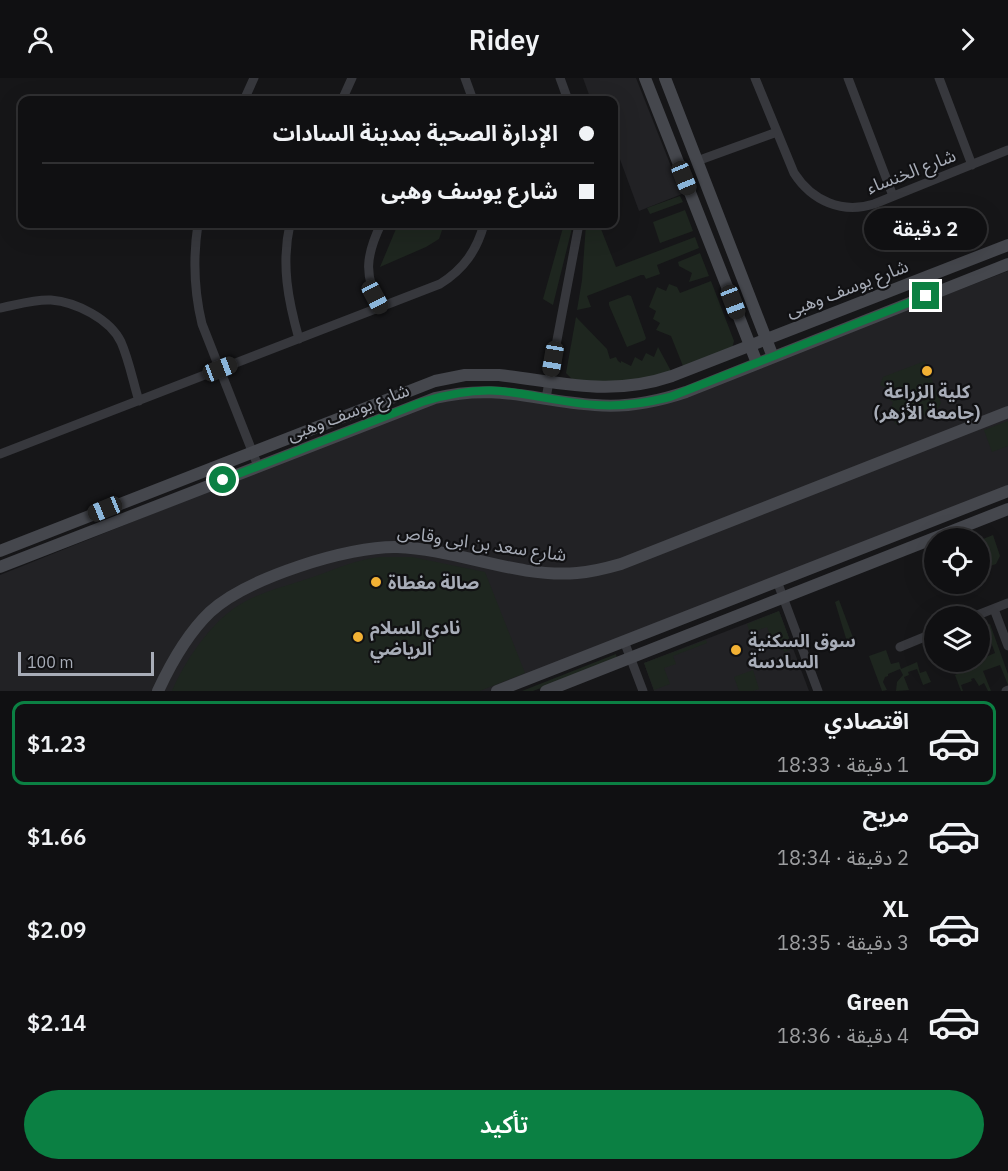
<!DOCTYPE html>
<html lang="ar">
<meta charset="utf-8">
<style>
body{margin:0;font-family:"IBM Plex Sans","Noto Sans Arabic",sans-serif;background:#1e1e20;color:#f1f3f6;direction:rtl;height:100vh;display:flex;flex-direction:column;font-size:22px;white-space:nowrap}
*{box-sizing:border-box;margin:0}
p{font-size:20px;color:#9c9d9f}
.icon{flex:none;width:33px;height:33px;fill:none;stroke:currentColor;stroke-width:2;stroke-linecap:round;stroke-linejoin:round}
.map{position:relative;height:613px;overflow:hidden;direction:ltr}
.drawer{display:flex;flex-direction:column;background:#101012;flex:1}
.drawer>*{flex:none}
.top-card{position:absolute;left:18px;top:18px;width:600px;height:132px;border-radius:12px;box-shadow:0 6px 24px #0002,0 0 0 2px #303032;direction:rtl;display:grid;align-content:center;height:132px;padding:0 24px;background:#101012}
.controls{position:absolute;left:924px;top:450px;display:grid;gap:12px}
.controls a{display:grid;place-items:center;width:66px;height:66px;border-radius:50%;background:#101012;box-shadow:0 6px 24px #0002,0 0 0 2px #303032;font-size:30px}
.scale{position:absolute;left:18px;bottom:15px;width:136px;box-sizing:border-box;padding-left:6px;border:3px solid #a8adb8;border-top:0;font-size:16px;line-height:21px;white-space:nowrap;color:#a8adb8;-webkit-text-stroke:4px #111113;paint-order:stroke}
.end{position:absolute;width:27px;height:27px;margin:-14px;border:8px solid #0b8043;background:#fff;box-shadow:0 0 0 3px #fff}
.from{border-radius:50%}
.bubble{position:absolute;height:42px;border-radius:21px;background:#101012;box-shadow:0 6px 24px #0002,0 0 0 2px #303032;font-size:20px;font-weight:600;line-height:42px;text-align:center;direction:rtl}
.car{position:absolute;width:18px;height:36px;margin:-18px -9px;border-radius:8px;box-shadow:0 0 4px 2px #0007;background:linear-gradient(#222 24%,#8ab4d8 0 40%,#222 0 76%,#8ab4d8 0 86%,#222 0)}
.top-card b{display:flex;align-items:center;gap:21px;height:57px;font-size:22px}
.top-card b+b{border-top:2px solid #303032}
.top-card i{width:15px;height:15px;background:#f1f3f6}
ul{padding:10px 0 0;list-style:none}
li{display:flex;align-items:center;gap:18px;height:84px;margin:0 12px 9px;padding:0 12px;border:3px solid transparent;border-radius:12px}
li div{flex:1}
li b{display:block;font-size:22px}
li em{font-style:normal;font-weight:600}
li.selected{border-color:#0b8043}
li>.icon{width:54px;height:54px;stroke-width:1.5}
.cta{display:flex;gap:12px;margin-top:auto;padding:12px 24px}
.cta a{flex:1;height:69px;border-radius:36px;background:#0b8043;color:#fff;font-size:24px;font-weight:600;line-height:69px;text-align:center}
header{display:flex;justify-content:space-between;align-items:center;height:78px;padding:0 24px;background:#101012;font-size:27px;font-weight:600}
.map>svg:first-child{display:block}
</style>
<header><svg class="icon" aria-label="forward" viewBox="0 0 24 24"><path d="M9 5l7 7-7 7"/></svg>Ridey<svg class="icon" aria-label="person" viewBox="0 0 24 24"><circle cx="12" cy="8" r="4"/><path d="M4 21q1-7 8-7t8 7"/></svg></header>
<div class="map">
<svg width="1008" height="613" viewBox="0 0 1008 613">
<rect width="100%" height="100%" fill="#161618"/>
<path fill="#222225" d="M583 0H636L682 116 639 133 614 65V22H591Z
M1008 193V412L494 613H0V497L426 326 477 318 611 331 753 291Z
M779 533 809 613H654L644 585Z"/>
<path fill="#1e261f" d="M680 118 683 124 650 136 647 130Z
M685 132 693 153 660 165 653 144Z
M398 146H444L439 161 426 169 380 189Z
M564 146H573L553 227 543 221Z
M586 146H599L616 189 695 159 699 170 657 187 660 196 646 201 644 197H641L587 218 591 229 577 232 582 202Z
M700 175 709 198 689 204 692 195 679 188 678 184Z
M711 203 734 263 732 271 683 288 671 258 656 252 660 245 653 241 656 233 649 229 657 209 666 213 669 206 677 209 680 215Z
M628 217 631 218 646 260 645 262 627 269 609 227V224Z
M576 239 607 271 610 281 616 279 618 283 621 285V283L631 288 635 279 642 283 646 275 654 279 658 269 671 293 626 305 573 302 566 295Z
M925 283 941 325 937 332 897 347 894 344 898 336 890 332 893 324 885 319 889 311 880 307 883 299Z
M1008 343V368L992 374 984 352Z
M993 457 1000 478 996 486 987 489 980 473V468L985 466 983 461Z
M381 479H412L485 494 525 595 480 613H172C184 584 211 544 239 527 259 514 293 506 316 498 338 490 358 481 381 479Z
M839 522 855 565 848 567 835 524Z
M779 533 793 571 784 574 778 558 771 560 767 549 750 555 747 546Z
M990 546 1008 596V607L1000 587 983 593 991 613H988L984 605 979 608 974 600 971 601 972 603 961 607 963 613H961L955 597 977 587 981 581 995 575 988 556 980 559V549Z
M706 562 707 565 673 578 676 586 664 590 670 606 654 612 644 585Z
M886 572 891 586 899 584 901 591 917 584 920 595 926 593 931 604 923 607 917 591 908 594 909 597 904 599 909 612 896 613 897 604 903 597 900 591 888 596V598L885 599 883 604 887 612 882 613 869 578Z
M616 576 617 581 533 613H522Z
M753 592 759 611 753 613H739L734 599Z"/>
<g fill="none" stroke-linecap="round" stroke-linejoin="round">
<path stroke="#37383d" stroke-width="9" d="M465 0 473 22
M560 0 568 22
M755 0 794 95C812 123 842 136 874 126L1008 72
M848 0 893 118
M939 0 972 87
M244 22 254 0
M342 22 352 0
M697 83 777 54
M198 146C193 179 194 213 202 246L258 388
M290 146C281 186 288 222 299 261
M381 229C363 198 366 177 381 146
M0 230C16 227 35 221 51 222 76 224 110 241 121 264 129 282 133 304 139 323
M546 320 579 146
M0 376 440 206C464 191 477 172 484 146
M777 503 818 613
M994 531 1008 568
M975 538 1008 525
M624 563 643 613
M900 569 934 555
M1006 613 1008 612"/>
<path stroke="#45474d" stroke-width="12" d="M645 0 757 285
M665 0 773 279
M0 473 435 303 465 297H499C561 304 610 319 672 298L1008 167
M0 489 435 320C497 305 535 323 595 327 626 330 656 324 686 314L1008 186
M158 613C171 585 187 556 210 534 247 500 348 468 397 469 457 471 516 500 577 495 592 494 607 490 621 486L1008 334
M497 613 1008 413
M546 613 1008 431"/>
</g>
<g fill="none" stroke-linecap="round" stroke-linejoin="round">
<path stroke="#0b8043" stroke-width="8" d="M223 402 422 324C448 316 473 311 500 313 532 316 564 325 597 327 622 329 646 325 670 319L926 218"/>
</g>
<g fill="#f2b134" stroke="#111113" stroke-width="2">
<circle cx="927" cy="293" r="6"/>
<circle cx="376" cy="504" r="6"/>
<circle cx="358" cy="559" r="6"/>
<circle cx="736" cy="572" r="6"/>
</g>
<g text-anchor="middle" dominant-baseline="central" stroke-width="4.5" stroke-linejoin="round" paint-order="stroke">
<g font-size="18" fill="#a8adb8" stroke="#111113">
<text transform="translate(911 93) rotate(-21)">شارع الخنساء</text>
<text transform="translate(847 210) rotate(-21)">شارع يوسف وهبى</text>
<text transform="translate(348 334) rotate(-21)">شارع يوسف وهبى</text>
<text transform="translate(482 465) rotate(8)">شارع سعد بن ابى وقاص</text>
</g>
<g font-size="18" font-weight="bold" fill="#a8adb8" stroke="#111113" text-anchor="start">
<text x="927" y="313" text-anchor="middle">كلية الزراعة<tspan x="927" dy="21">(جامعة الأزهر)</tspan></text>
<text x="388" y="504">صالة مغطاة</text>
<text x="370" y="549">نادي السلام<tspan x="370" dy="21">الرياضي</tspan></text>
<text x="748" y="562">سوق السكنية<tspan x="748" dy="21">السادسة</tspan></text>
</g>
</g>
</svg>
<div class="controls">
<a><svg class="icon" aria-label="locate" viewBox="0 0 24 24"><circle cx="12" cy="12" r="6"/><path d="M12 2v4M12 18v4M2 12h4M18 12h4"/></svg></a>
<a><svg class="icon" aria-label="layers" viewBox="0 0 24 24"><path d="M12 4l9 5-9 5-9-5zM3 14l9 5 9-5"/></svg></a>
</div>
<div class="scale">100 m</div>
<i class="end from" style="left:223px;top:402px"></i>
<i class="end" style="left:926px;top:218px"></i>
<div class="bubble" style="left:864px;top:130px;width:123px">2 دقيقة</div>
<i class="car" style="left:684px;top:100px;rotate:158deg"></i>
<i class="car" style="left:375px;top:219px;rotate:152deg"></i>
<i class="car" style="left:733px;top:224px;rotate:159deg"></i>
<i class="car" style="left:553px;top:281px;rotate:190deg"></i>
<i class="car" style="left:220px;top:291px;rotate:69deg"></i>
<i class="car" style="left:105px;top:431px;rotate:248deg"></i>
<div class="top-card">
<b><i class="from"></i>الإدارة الصحية بمدينة السادات</b>
<b><i></i>شارع يوسف وهبى</b>
</div>
</div>
<section class="drawer">
<ul>
<li class="selected"><svg class="icon" aria-label="car" viewBox="0 0 24 24"><path d="M5 17H2v-5l4-1 3-4h7l3 4 3 1v5h-3M9 17h6M6 11h13"/><circle cx="7" cy="17" r="2"/><circle cx="17" cy="17" r="2"/></svg><div><b>اقتصادي</b><p>1 دقيقة · 18:33</p></div><em>$1.23</em></li>
<li><svg class="icon" aria-label="car" viewBox="0 0 24 24"><path d="M5 17H2v-5l4-1 3-4h7l3 4 3 1v5h-3M9 17h6M6 11h13"/><circle cx="7" cy="17" r="2"/><circle cx="17" cy="17" r="2"/></svg><div><b>مريح</b><p>2 دقيقة · 18:34</p></div><em>$1.66</em></li>
<li><svg class="icon" aria-label="car" viewBox="0 0 24 24"><path d="M5 17H2v-5l4-1 3-4h7l3 4 3 1v5h-3M9 17h6M6 11h13"/><circle cx="7" cy="17" r="2"/><circle cx="17" cy="17" r="2"/></svg><div><b>XL</b><p>3 دقيقة · 18:35</p></div><em>$2.09</em></li>
<li><svg class="icon" aria-label="car" viewBox="0 0 24 24"><path d="M5 17H2v-5l4-1 3-4h7l3 4 3 1v5h-3M9 17h6M6 11h13"/><circle cx="7" cy="17" r="2"/><circle cx="17" cy="17" r="2"/></svg><div><b>Green</b><p>4 دقيقة · 18:36</p></div><em>$2.14</em></li>
</ul>
<div class="cta"><a>تأكيد</a></div>
</section>
